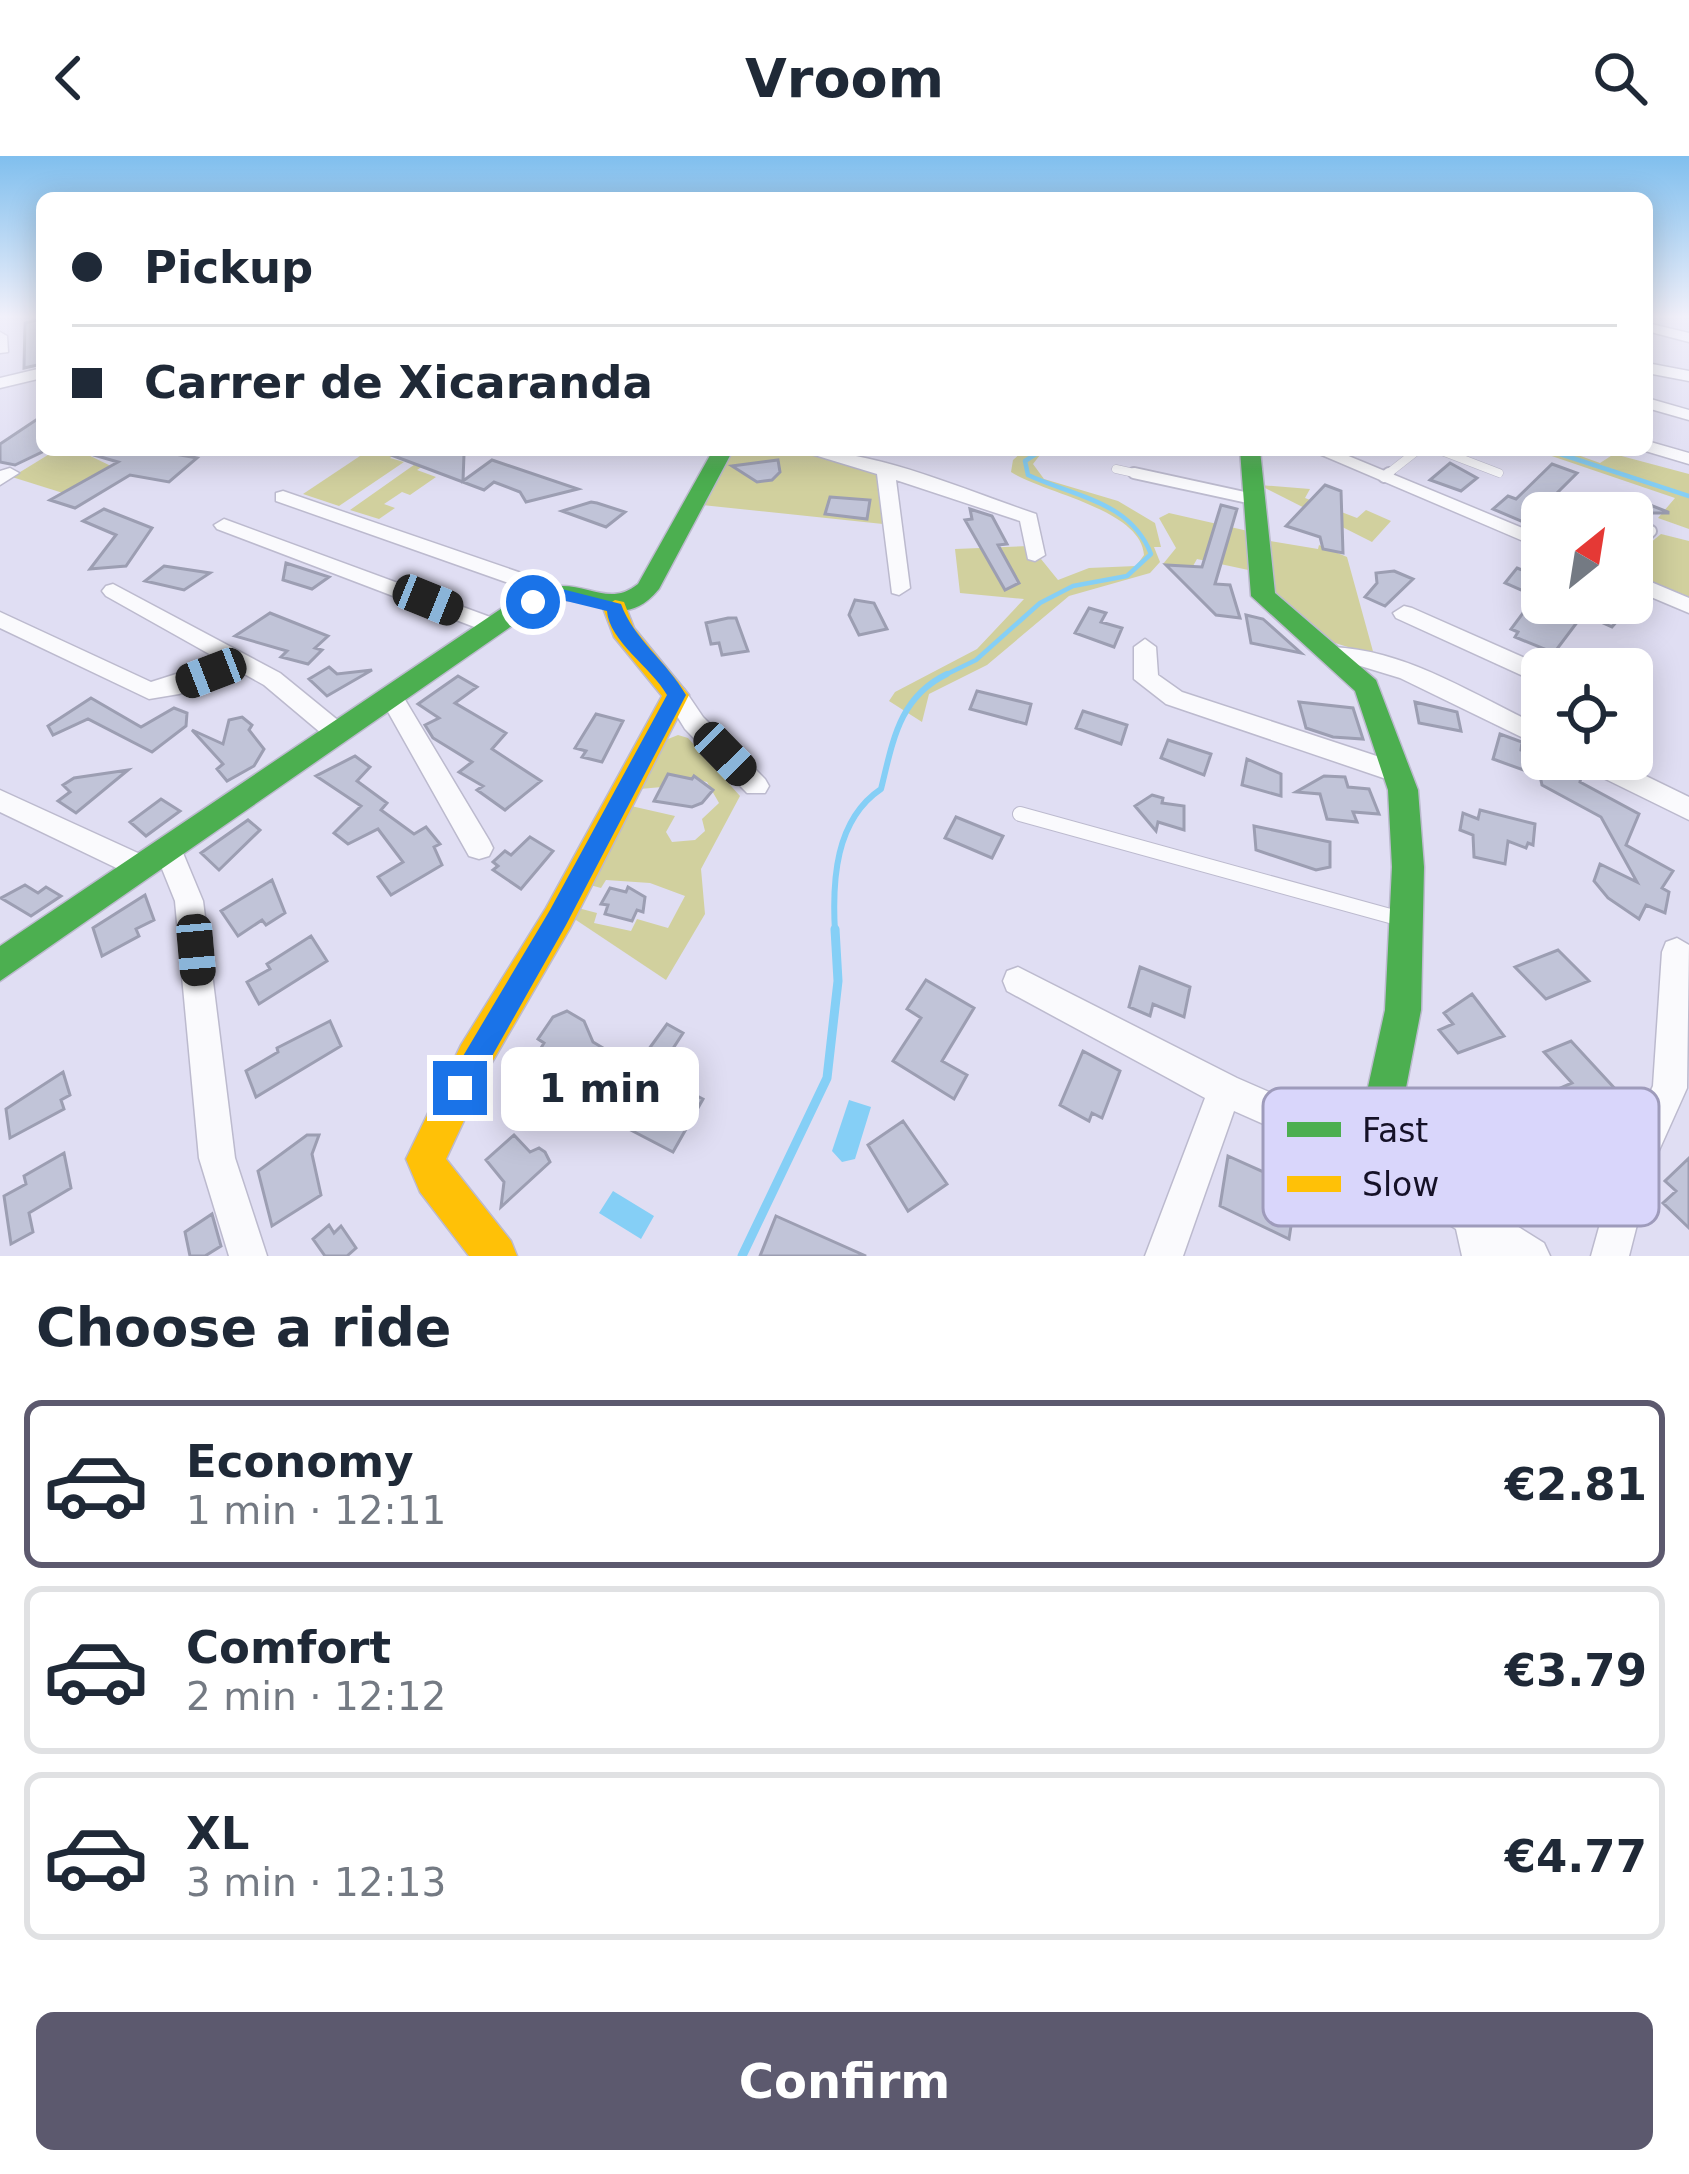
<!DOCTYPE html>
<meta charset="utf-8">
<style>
body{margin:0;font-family:"DejaVu Sans",sans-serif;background:#f2f2f3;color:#1f2937;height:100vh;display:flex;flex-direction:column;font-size:45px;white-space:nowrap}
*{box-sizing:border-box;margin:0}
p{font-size:39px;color:#747a83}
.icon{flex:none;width:66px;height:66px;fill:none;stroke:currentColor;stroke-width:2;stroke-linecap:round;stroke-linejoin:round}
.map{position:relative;height:1100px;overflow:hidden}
.sheet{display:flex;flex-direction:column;background:#fff;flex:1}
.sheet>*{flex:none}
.top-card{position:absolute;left:36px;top:36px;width:1617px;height:264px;border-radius:18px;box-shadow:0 6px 30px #0003;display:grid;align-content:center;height:264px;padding:0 36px;background:#fff}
.needle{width:78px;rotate:30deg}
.controls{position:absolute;left:1521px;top:336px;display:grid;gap:24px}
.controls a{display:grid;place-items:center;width:132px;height:132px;border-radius:18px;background:#fff;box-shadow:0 6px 30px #0003;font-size:60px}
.end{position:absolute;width:54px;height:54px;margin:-27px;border:15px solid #1a73e8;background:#fff;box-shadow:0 0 0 6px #fff}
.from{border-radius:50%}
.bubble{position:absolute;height:84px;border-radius:18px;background:#fff;box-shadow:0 6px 30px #0003;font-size:39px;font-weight:700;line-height:84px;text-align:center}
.car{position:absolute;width:36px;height:72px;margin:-36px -18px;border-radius:15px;box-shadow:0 0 9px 3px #0007;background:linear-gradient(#222 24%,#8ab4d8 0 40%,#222 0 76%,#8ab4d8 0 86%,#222 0)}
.top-card b{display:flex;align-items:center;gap:42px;height:114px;font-size:45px}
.top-card b+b{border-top:3px solid #e0e1e3}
.top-card i{width:30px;height:30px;background:#1f2937}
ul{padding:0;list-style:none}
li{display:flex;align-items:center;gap:36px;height:168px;margin:0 24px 18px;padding:0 12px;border:6px solid #e0e1e3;border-radius:18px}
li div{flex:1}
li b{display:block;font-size:45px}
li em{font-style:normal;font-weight:700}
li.on{border-color:#5c596e}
li>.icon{width:108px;height:108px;stroke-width:1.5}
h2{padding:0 36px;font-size:54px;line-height:144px}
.button{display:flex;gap:24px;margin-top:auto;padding:24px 36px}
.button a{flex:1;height:138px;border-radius:18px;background:#5c596e;color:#fff;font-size:48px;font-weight:700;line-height:138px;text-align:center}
header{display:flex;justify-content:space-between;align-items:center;height:156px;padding:0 36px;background:#fff;font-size:54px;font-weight:700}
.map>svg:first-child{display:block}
</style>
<header><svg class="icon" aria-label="back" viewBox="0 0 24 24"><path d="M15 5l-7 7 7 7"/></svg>Vroom<svg class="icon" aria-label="search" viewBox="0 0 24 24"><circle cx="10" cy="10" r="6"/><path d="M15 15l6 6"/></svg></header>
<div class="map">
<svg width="1689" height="1100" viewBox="0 0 1689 1100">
<rect width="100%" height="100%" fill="#e0def3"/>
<path fill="#d1d09e" d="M56 294 82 296 111 310 63 337 12 321Z
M369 294H400L390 302 404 306 339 350 303 338Z
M733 294H795L876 317 883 368 702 349Z
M1024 294H1053L1040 299 1033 308 1044 323 1118 345 1155 367 1161 391H1154L1160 406 1150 417 1069 440 987 509 929 538 922 566 889 545 895 536 977 493 1024 443 960 437 955 393 1029 390 1028 401 1041 403 1058 424 1089 412 1136 410 1144 399C1141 353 1043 337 1011 316L1013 304Z
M1534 294H1564L1600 307 1614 298 1689 318V373L1658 362 1675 342Z
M442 297 417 314 436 321 410 339 402 336 384 348 395 352 379 363 350 354 428 299Z
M1259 329 1310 333 1305 342 1357 362 1366 354 1391 365 1372 386Z
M1169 357 1248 375 1253 415 1197 403 1193 410 1163 408 1176 392 1159 362Z
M1661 378 1689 385V443L1632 419V402Z
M1264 384 1318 393 1319 389 1347 401 1374 499 1322 483 1275 446Z
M678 579 688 582 740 640 701 713 705 758 666 824 573 762 578 752 597 757 594 767 631 775 637 763 668 772 685 740 650 727 606 724 601 732 590 729 631 650 675 660 666 676 672 686 695 684 705 675 702 663 719 647 707 626 669 618 662 631 640 633 668 583Z"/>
<path fill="#85cff6" d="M849 944 871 951 855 1003 842 1006 832 995Z
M613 1035 654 1060 641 1083 599 1057Z"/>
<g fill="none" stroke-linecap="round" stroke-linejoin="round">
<path stroke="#85cff6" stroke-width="4.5" d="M1548 294 1689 340
M941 521 976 504 1040 447 1073 430 1127 420 1151 398C1130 345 1075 341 1028 319L1025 305 1042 294"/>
<path stroke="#85cff6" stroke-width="6" d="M835 776C832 725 835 664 881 633 893 585 899 541 947 518"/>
<path stroke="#85cff6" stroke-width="9" d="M742 1100 827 922 838 825 835 773"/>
</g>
<path fill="#c1c4d8" stroke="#9c9eb2" stroke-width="3" d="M42 163V208L24 212 25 167Z
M42 260V296L15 309 0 306V288Z
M94 294H153L197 302 169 326 130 319 75 352 50 344 118 306 94 299Z
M378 294H449L464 298 463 325 492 304 578 333 526 346 520 336 494 326 484 334Z
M778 304 780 316 772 324 757 326 732 310Z
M1450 307 1477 322 1461 335 1430 324Z
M1552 308 1577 317 1552 342 1588 357H1538L1528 368 1493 353 1508 340 1516 343Z
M1325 329 1341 335 1343 397 1323 393 1320 381 1286 370Z
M1622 338 1668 356V357H1602Z
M830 341 870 344 867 363 825 358Z
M591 346 597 347 625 356 606 371 562 355Z
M1221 349 1237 353 1215 428 1230 429 1240 462 1216 459 1166 409 1202 411Z
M104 353 152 372 126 410 90 413 116 379 83 365Z
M970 353 992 360 1007 388 998 389 1019 427 1005 434 965 364 972 363Z
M286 407 329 421 312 433 283 424Z
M164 410 210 417 184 434 145 425Z
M1517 412 1542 422V443L1505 427Z
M1394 415 1413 423 1385 450 1365 441 1377 427 1376 417Z
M855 444 874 447 887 473 859 479 849 459Z
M1532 445 1578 465 1554 497 1515 481 1518 476 1511 473Z
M1558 447H1606L1625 456 1612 471Z
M1089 452 1106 457 1101 466 1122 472 1114 491 1075 477Z
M270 457 328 480 315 492 322 494 308 508 281 501 287 495 235 480Z
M1246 459 1263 463 1301 497 1251 487Z
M728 462H736L748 495 722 499 719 487 711 488 706 467Z
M329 511 337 518 372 514 327 540 309 523Z
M458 520 477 531 455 547 506 577 492 593 541 625 505 654 477 634 483 630 459 616 472 606 433 582 425 569 439 562 418 548Z
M977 535 1031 548 1026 568 970 553Z
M91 542 141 571 174 552 187 557 186 570 152 596 88 563 53 579 48 570Z
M1299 546 1353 552 1363 583 1333 581 1306 572Z
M1415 546 1457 556 1461 575 1419 567Z
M1083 555 1127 569 1121 588 1076 572Z
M596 558 623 565 602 606 582 601 586 595 575 592Z
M242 561 252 569 249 574 264 593 254 610 227 625 217 613 223 608 192 574 223 588 229 564Z
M1500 578 1522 586 1521 594 1542 603 1564 611 1565 605 1573 608 1582 616 1580 626 1639 658 1626 689 1673 715 1662 732 1669 736 1665 757 1646 749 1639 763 1608 742 1594 725 1600 708 1637 726 1601 661 1542 629 1540 620 1493 603Z
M1168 584 1211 598 1204 619 1161 602Z
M355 600 370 611 357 625 387 647 381 654 414 678 426 671 440 688 434 691 442 709 391 739 378 721 403 706 378 673 348 688 334 677 361 650 316 620Z
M1247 603 1281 618V640L1242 629Z
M128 614 76 657 58 645 70 636 63 629 74 622Z
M668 618 692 623 694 620 713 634 702 647 692 651 654 645Z
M1324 620 1345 621 1348 631 1369 633 1379 658 1353 656 1357 666 1327 663 1320 638 1296 636Z
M1152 639 1163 642 1162 647 1184 650V674L1158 666 1156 675 1135 650Z
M161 643 180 655 146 680 130 666Z
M1480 654 1535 668 1533 689 1528 687 1526 692 1508 685 1505 708 1474 701 1473 679 1460 674 1463 657 1478 663Z
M956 661 1003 680 992 702 945 682Z
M248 664 260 674 219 714 201 697Z
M1254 670 1330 686V711L1316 714 1256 694Z
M530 681 553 695 521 733 493 714 498 710 493 706 505 695 511 699Z
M272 724 285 757 266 769 262 764 238 780 221 755Z
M25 729 38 737 46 731 61 740 31 760 1 742Z
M628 731 645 741 643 756 637 754 632 765 605 758 608 749 601 748 610 732 626 736Z
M145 739 154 764 136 773 139 780 102 800 93 772Z
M311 780 327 805 259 848 247 826 270 813 267 808Z
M1558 794 1589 825 1546 843 1515 811Z
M1140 811 1190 831 1184 861 1153 848 1150 860 1129 851Z
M926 824 974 852 942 905 967 919 954 943 893 905 921 862 907 853Z
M1472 838 1504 880 1458 897 1439 874 1453 868 1444 857Z
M567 855 584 865 593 886 613 898 595 923 573 912 566 922 545 910 549 904 538 897 544 887 538 883 553 861Z
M330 865 341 890 256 941 246 915 278 896 277 892Z
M667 868 683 877 661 911 643 901Z
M1571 885 1618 936 1577 954 1558 933 1572 927 1544 896Z
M1083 895 1120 915 1102 962 1092 957 1089 965 1060 949Z
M63 916 70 939 61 944 64 953 10 982 6 953Z
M664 923 703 943 673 996 623 970 638 947 646 951Z
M903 965 947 1028 908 1055 868 989Z
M307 979H319L312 998 321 1039 272 1070 258 1015Z
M514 979 530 996 539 992 545 996 550 1006 501 1051 504 1026 486 1004Z
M64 997 71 1032 29 1057 33 1076 11 1088 4 1040 26 1028 24 1020Z
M1228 1000 1297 1031 1289 1083 1220 1050Z
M1689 1002V1072L1663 1047 1676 1035 1665 1025Z
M212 1058 221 1090 205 1100H190L185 1076Z
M776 1060 866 1100H760Z
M329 1069 334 1077 341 1070 356 1092 347 1100H325L313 1083Z"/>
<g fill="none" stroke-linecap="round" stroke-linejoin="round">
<defs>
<path id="lane-far2" d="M1439 294 1499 317
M1116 313 1148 320
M1385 320 1418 294"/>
<path id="lane-far1" d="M1134 317 1253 343
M1384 321 1389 317
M1632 393 1651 375"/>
<path id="lane" d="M1020 658 1401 763"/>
<path id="street" d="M1647 167 1689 177V186L1647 175Z
M0 176 7 180 8 196 0 197Z
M1647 207 1689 215V225L1647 217Z
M42 212V222L0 232V222Z
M1647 242 1689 254V264L1647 252Z
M1647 285 1689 297V308L1642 294H1647Z
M798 294C878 294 961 333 1036 358L1045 399 1035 405 1028 403 1020 365 896 324 910 432 899 439 892 437 877 318Z
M1310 294H1334L1542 380V393Z
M10 312 19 317 0 329V315Z
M283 335 565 432 569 437 565 442H551L276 345V337Z
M224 363 501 465 504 470 493 477 485 475 217 373 214 369Z
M1632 418 1689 442V457L1632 433Z
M113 428 280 517 345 570 348 576 345 582H327L264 529 239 515 179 538 149 543 0 472V456L151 526 220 504 106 440 102 435 106 430Z
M1404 450 1412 452 1550 513H1542V527L1534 525 1396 462 1393 457Z
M1145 483 1156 491 1158 519 1182 536 1407 610 1411 617 1407 624 1398 627 1166 548 1134 523V491Z
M1332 491C1408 494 1475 540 1542 571V591L1400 522 1354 508 1324 504 1321 499Z
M390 530 398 532 489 684 493 692 489 700 479 703 469 700 378 538Z
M676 531 684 533 703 561 765 623 769 630 765 637H747L685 573 664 539Z
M1575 603H1611L1689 641V664L1579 610Z
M0 634 151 703 155 711 151 719 141 723 131 719 0 656Z
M168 682 178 685 203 745 235 1002 267 1100H229L199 1002 175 745 154 693 158 685Z
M1677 782 1689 789 1687 932 1652 1010 1629 1100H1591L1617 1007 1653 930 1662 796 1666 786Z
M1018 811 1237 922 1385 987 1544 1087 1550 1100H1462L1456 1073 1361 1011 1234 955 1183 1100H1145L1205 942 1007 835 1003 825 1007 815Z"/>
<path id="fast" d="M713 294H733L659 433C622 477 597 439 556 445 546 446 537 453 529 458L0 825V790L511 446C527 438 542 430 560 430 590 429 611 450 638 428Z
M1240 294H1260L1275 437 1376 524 1418 634 1424 711 1421 854 1393 999 1387 1013 1373 1019 1359 1013 1353 999 1385 854 1392 711 1388 634 1355 535 1251 440Z"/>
<path id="slow" d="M615 444 624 446 634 472 689 539 570 772 487 915 446 1003 511 1085 517 1100H469L420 1036 406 1003 461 889 546 752 662 540 614 481 603 452Z"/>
</defs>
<use href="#lane-far2" stroke="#bcbace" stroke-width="9"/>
<use href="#lane-far1" stroke="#bcbace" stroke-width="14"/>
<use href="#lane" stroke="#bcbace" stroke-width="16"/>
<use href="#street" stroke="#bcbace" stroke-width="3"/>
<use href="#fast" stroke="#bcbace" stroke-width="3"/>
<use href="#slow" stroke="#bcbace" stroke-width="3"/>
<use href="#lane-far2" stroke="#fafafd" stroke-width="8"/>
<use href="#lane-far1" stroke="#fafafd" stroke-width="10"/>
<use href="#lane" stroke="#fafafd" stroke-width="14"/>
<use href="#street" fill="#fafafd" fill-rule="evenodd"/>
<use href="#fast" fill="#4caf50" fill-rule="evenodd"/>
<use href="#slow" fill="#ffc107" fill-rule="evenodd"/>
</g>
<linearGradient id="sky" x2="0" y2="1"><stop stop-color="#80bfee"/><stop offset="0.51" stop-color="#f1f0fa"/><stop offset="1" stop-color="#f1f0fa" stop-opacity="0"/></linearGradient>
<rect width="1689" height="315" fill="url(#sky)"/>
<path fill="#1a73e8" d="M558 432 621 448C633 482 667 506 686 539L566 769 469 941 460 945 450 941 446 932 450 922 550 754 667 539C652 512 609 485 607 455L558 443 533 451 524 446Z"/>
<rect x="1263" y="932" width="396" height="138" rx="18" fill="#d9d6fb" stroke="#9e9bbb" stroke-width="3"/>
<rect x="1287" y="966" width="54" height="15" fill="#4caf50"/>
<rect x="1287" y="1020" width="54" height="16" fill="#ffc107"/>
<g font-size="33" fill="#151127">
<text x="1362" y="986">Fast</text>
<text x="1362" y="1040">Slow</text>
</g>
</svg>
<div class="controls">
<a><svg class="needle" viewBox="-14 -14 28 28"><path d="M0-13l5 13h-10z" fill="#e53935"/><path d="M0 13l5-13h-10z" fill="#747a83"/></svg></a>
<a><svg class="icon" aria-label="locate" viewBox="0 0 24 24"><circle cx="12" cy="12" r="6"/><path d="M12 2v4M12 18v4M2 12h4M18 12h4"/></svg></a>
</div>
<i class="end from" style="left:533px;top:446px"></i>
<i class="end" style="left:460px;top:932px"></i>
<div class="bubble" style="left:501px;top:891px;width:198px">1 min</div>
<i class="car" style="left:428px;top:444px;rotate:112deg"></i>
<i class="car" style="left:211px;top:517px;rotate:249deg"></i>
<i class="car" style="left:725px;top:598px;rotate:136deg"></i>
<i class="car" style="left:196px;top:794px;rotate:175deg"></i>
<div class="top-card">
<b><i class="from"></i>Pickup</b>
<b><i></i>Carrer de Xicaranda</b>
</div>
</div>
<section class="sheet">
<h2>Choose a ride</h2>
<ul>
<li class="on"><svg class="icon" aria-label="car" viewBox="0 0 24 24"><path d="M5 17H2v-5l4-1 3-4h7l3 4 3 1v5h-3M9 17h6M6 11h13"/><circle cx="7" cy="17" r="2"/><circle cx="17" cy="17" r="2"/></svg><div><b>Economy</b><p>1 min · 12:11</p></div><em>€2.81</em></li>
<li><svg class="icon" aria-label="car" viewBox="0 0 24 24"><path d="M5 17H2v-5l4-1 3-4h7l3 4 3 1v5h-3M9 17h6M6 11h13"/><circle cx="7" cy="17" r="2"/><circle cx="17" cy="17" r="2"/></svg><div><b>Comfort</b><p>2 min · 12:12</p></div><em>€3.79</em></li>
<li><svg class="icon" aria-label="car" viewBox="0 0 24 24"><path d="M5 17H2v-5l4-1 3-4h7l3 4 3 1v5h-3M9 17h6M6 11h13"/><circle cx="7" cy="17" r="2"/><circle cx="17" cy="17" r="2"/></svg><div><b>XL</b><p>3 min · 12:13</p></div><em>€4.77</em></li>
</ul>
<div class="button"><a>Confirm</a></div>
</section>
